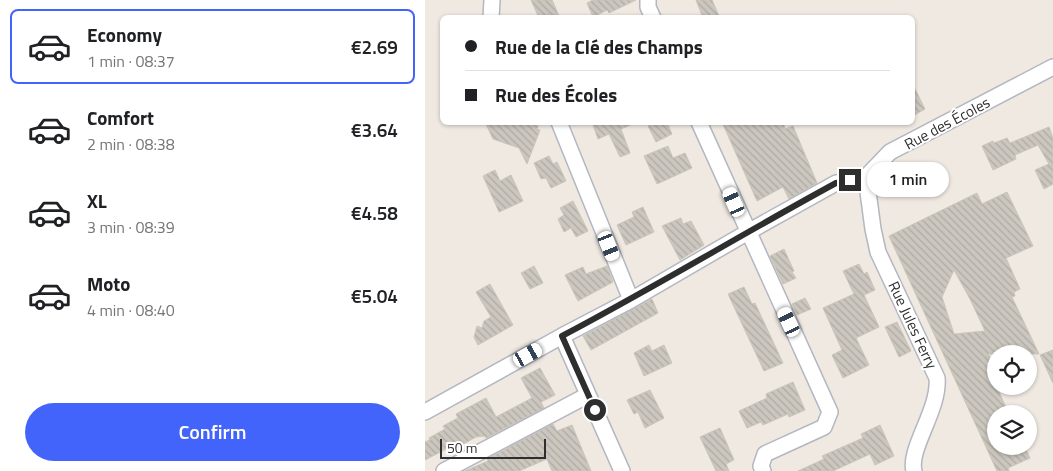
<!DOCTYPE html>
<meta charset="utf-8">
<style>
body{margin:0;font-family:"Titillium Web",sans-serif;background:#f2f2f2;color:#202124;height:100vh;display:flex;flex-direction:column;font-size:19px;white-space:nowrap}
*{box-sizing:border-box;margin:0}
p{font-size:16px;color:#757577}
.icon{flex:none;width:28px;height:28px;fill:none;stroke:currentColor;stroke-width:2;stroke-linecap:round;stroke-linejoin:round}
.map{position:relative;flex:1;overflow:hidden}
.side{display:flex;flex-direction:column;background:#fff;width:425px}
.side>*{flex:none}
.guide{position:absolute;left:15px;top:15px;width:475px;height:110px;border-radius:8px;box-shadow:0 1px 4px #0004;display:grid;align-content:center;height:110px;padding:0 25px;background:#fff}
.buttons{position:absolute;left:562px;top:345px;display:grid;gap:10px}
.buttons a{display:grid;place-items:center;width:50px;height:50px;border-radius:50%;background:#fff;box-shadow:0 1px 4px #0004;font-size:25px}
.scale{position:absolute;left:15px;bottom:12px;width:106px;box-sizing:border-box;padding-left:5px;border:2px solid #2e2e2e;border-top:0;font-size:14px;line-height:18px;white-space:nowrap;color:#2e2e2e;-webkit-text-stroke:4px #fff;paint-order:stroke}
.end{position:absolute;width:22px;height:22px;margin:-11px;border:6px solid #2e2e2e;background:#fff;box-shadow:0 0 0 2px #fff}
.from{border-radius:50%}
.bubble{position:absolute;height:35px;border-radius:18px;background:#fff;box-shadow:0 1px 4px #0004;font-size:16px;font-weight:600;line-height:35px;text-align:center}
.car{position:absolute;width:15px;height:30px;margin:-15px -8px;border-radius:6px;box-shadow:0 0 4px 1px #0007;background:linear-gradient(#fff 24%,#345 0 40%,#fff 0 76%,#345 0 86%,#fff 0)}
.guide b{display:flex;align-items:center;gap:18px;height:48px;font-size:19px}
.guide b+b{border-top:1px solid #e0e0e0}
.guide i{width:12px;height:12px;background:#202124}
ul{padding:9px 0 0;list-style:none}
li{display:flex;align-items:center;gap:15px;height:75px;margin:0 10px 8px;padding:0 15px;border:2px solid transparent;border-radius:8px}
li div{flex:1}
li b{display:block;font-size:19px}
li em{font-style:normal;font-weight:600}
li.selected{border-color:#4264fb}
li>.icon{width:45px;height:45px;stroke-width:1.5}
.button{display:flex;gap:10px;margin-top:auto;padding:10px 25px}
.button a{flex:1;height:58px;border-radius:30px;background:#4264fb;color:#fff;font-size:20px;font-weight:600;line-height:58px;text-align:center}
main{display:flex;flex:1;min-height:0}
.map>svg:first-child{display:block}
</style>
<main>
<section class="side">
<ul>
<li class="selected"><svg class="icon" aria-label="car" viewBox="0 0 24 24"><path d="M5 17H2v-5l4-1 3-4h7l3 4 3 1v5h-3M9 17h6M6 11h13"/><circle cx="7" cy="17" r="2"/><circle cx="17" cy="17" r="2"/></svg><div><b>Economy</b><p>1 min · 08:37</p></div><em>€2.69</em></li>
<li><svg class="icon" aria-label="car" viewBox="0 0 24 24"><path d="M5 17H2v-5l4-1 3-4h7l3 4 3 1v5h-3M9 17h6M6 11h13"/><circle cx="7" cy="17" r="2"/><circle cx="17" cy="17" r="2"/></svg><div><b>Comfort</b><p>2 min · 08:38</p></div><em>€3.64</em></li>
<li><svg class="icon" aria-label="car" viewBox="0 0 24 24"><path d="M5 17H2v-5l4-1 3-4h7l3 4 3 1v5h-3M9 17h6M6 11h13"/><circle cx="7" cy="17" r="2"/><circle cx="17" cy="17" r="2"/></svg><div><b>XL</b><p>3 min · 08:39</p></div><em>€4.58</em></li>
<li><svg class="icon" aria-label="car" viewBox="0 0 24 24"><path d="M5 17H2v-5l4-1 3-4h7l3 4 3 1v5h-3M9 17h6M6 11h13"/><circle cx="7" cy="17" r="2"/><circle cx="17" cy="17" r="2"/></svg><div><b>Moto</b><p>4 min · 08:40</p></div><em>€5.04</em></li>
</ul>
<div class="button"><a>Confirm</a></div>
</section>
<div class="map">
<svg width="628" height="471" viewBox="0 0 628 471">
<defs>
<pattern id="building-back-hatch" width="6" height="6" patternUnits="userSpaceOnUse" patternTransform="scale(1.25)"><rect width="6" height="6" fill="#cbc7bf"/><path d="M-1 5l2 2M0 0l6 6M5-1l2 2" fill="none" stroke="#afaba4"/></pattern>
</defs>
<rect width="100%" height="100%" fill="#efe9e1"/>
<path fill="url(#building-back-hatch)" stroke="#cbc5ba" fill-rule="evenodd" d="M106 0H127L135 18H114Z
M168 0H211L184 13 182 10 168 17 162 3Z
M271 0H287L295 18H278Z
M488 85 500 109 488 116Z
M60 122H103L113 126 112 129 115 130 102 164 94 148 68 139Z
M167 122H212L196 129 205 153 195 157 184 134 173 139Z
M232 122H242L247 134 231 142 223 126Z
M297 122H358L360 129 368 126 392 183 364 199 358 187 332 201Z
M624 127 628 138V184L619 189 610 170 624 164 613 145 590 155 591 159 568 170 557 146 568 141 569 143 582 138 585 143Z
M243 146 248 158 260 153 267 168 232 184 219 156Z
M124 156 128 164 132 162 141 181 126 188 121 178 116 179 109 163Z
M70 170 75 181 86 175 98 201 74 212 58 176Z
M582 192 608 246 581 258 595 289 589 292 590 296 587 297 614 354H563L567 361 561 363 584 414H571V446H599L605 458 583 468 584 471H572L464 236 552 193 557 204ZM529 270 545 299 560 331 529 334 517 297Z
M148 201 163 231 151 237 146 228 139 232 133 219 139 215 135 208Z
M218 207 229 232 201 245 192 225 209 217 207 212Z
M256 218 258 224 266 221 279 245 255 260 237 226Z
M359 249 369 271 367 272 371 278 358 284 345 256Z
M434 264 439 274 442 272 450 290 439 295 454 327 431 338 444 365 418 378 407 355 417 350 398 308 429 294 418 271Z
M109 266 118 283 105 289 96 273Z
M182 266 188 282 153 301 140 275 158 267 161 274Z
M65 284 88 325 53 345 49 337 52 326 57 328 59 321 66 317 51 292Z
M319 287 327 304 330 303 358 363 339 371 303 294Z
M380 298 386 309 372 315 367 304Z
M227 299 233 313 166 350 158 336Z
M472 322 486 351 474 357 460 327Z
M224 345 227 351 239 345 247 363 219 376 209 353Z
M628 350V383L615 355Z
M115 368 130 395 116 402 119 408 61 438 60 436 51 437 31 448 29 445 0 460V442L5 440 4 438 20 429 18 426 33 418 31 414 61 398 71 417 107 398 96 378Z
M368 382 380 410 364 417 363 414 338 425 336 422 322 428 314 411 342 398 341 394Z
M225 390 239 418 220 428 213 412 209 414 202 400Z
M128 424 132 431 147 425 166 471H127L122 459 94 471H40L63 461 62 459Z
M455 425 469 456 450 465 445 454 408 471H373L399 459 397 456 438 438 436 434Z
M295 428 309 460 301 464 304 471H291L275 437Z"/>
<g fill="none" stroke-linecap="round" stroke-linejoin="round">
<defs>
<path id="minor" d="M223 0V7L228 18
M66 18 67 0
M134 122 206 300
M274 122 405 412 399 427 340 454 336 466 338 471
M441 177 448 229 453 252 512 378C515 409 483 449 489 471
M137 336 197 471
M0 412 137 336 206 300 323 232 411 183 441 177 465 152 628 67
M19 471 163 395"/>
</defs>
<use href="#minor" stroke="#b4b7c1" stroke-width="18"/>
<use href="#minor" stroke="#fff" stroke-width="15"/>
</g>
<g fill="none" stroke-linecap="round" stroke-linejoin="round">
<path stroke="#2e2e2e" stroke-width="6" d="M170 410 137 336C230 287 319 233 411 183L425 180"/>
</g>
<g text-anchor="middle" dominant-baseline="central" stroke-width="4" stroke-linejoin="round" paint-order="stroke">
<g font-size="15" fill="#2e2e2e" stroke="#fff">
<text transform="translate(522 123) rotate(-28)">Rue des Écoles</text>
<text transform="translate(488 325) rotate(65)">Rue Jules Ferry</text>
</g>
</g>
</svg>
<div class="buttons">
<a><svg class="icon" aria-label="locate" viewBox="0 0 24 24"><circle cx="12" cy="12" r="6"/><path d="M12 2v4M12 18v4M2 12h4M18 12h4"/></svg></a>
<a><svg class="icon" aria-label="layers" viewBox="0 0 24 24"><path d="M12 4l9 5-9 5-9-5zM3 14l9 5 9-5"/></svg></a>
</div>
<div class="scale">50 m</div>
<i class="end from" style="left:170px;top:410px"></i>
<i class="end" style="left:425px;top:180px"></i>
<div class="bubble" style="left:442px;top:162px;width:82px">1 min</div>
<i class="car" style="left:309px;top:202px;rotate:336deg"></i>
<i class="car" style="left:184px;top:246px;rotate:158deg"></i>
<i class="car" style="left:364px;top:322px;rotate:335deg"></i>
<i class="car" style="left:103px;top:355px;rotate:61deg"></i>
<div class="guide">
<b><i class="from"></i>Rue de la Clé des Champs</b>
<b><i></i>Rue des Écoles</b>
</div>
</div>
</main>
